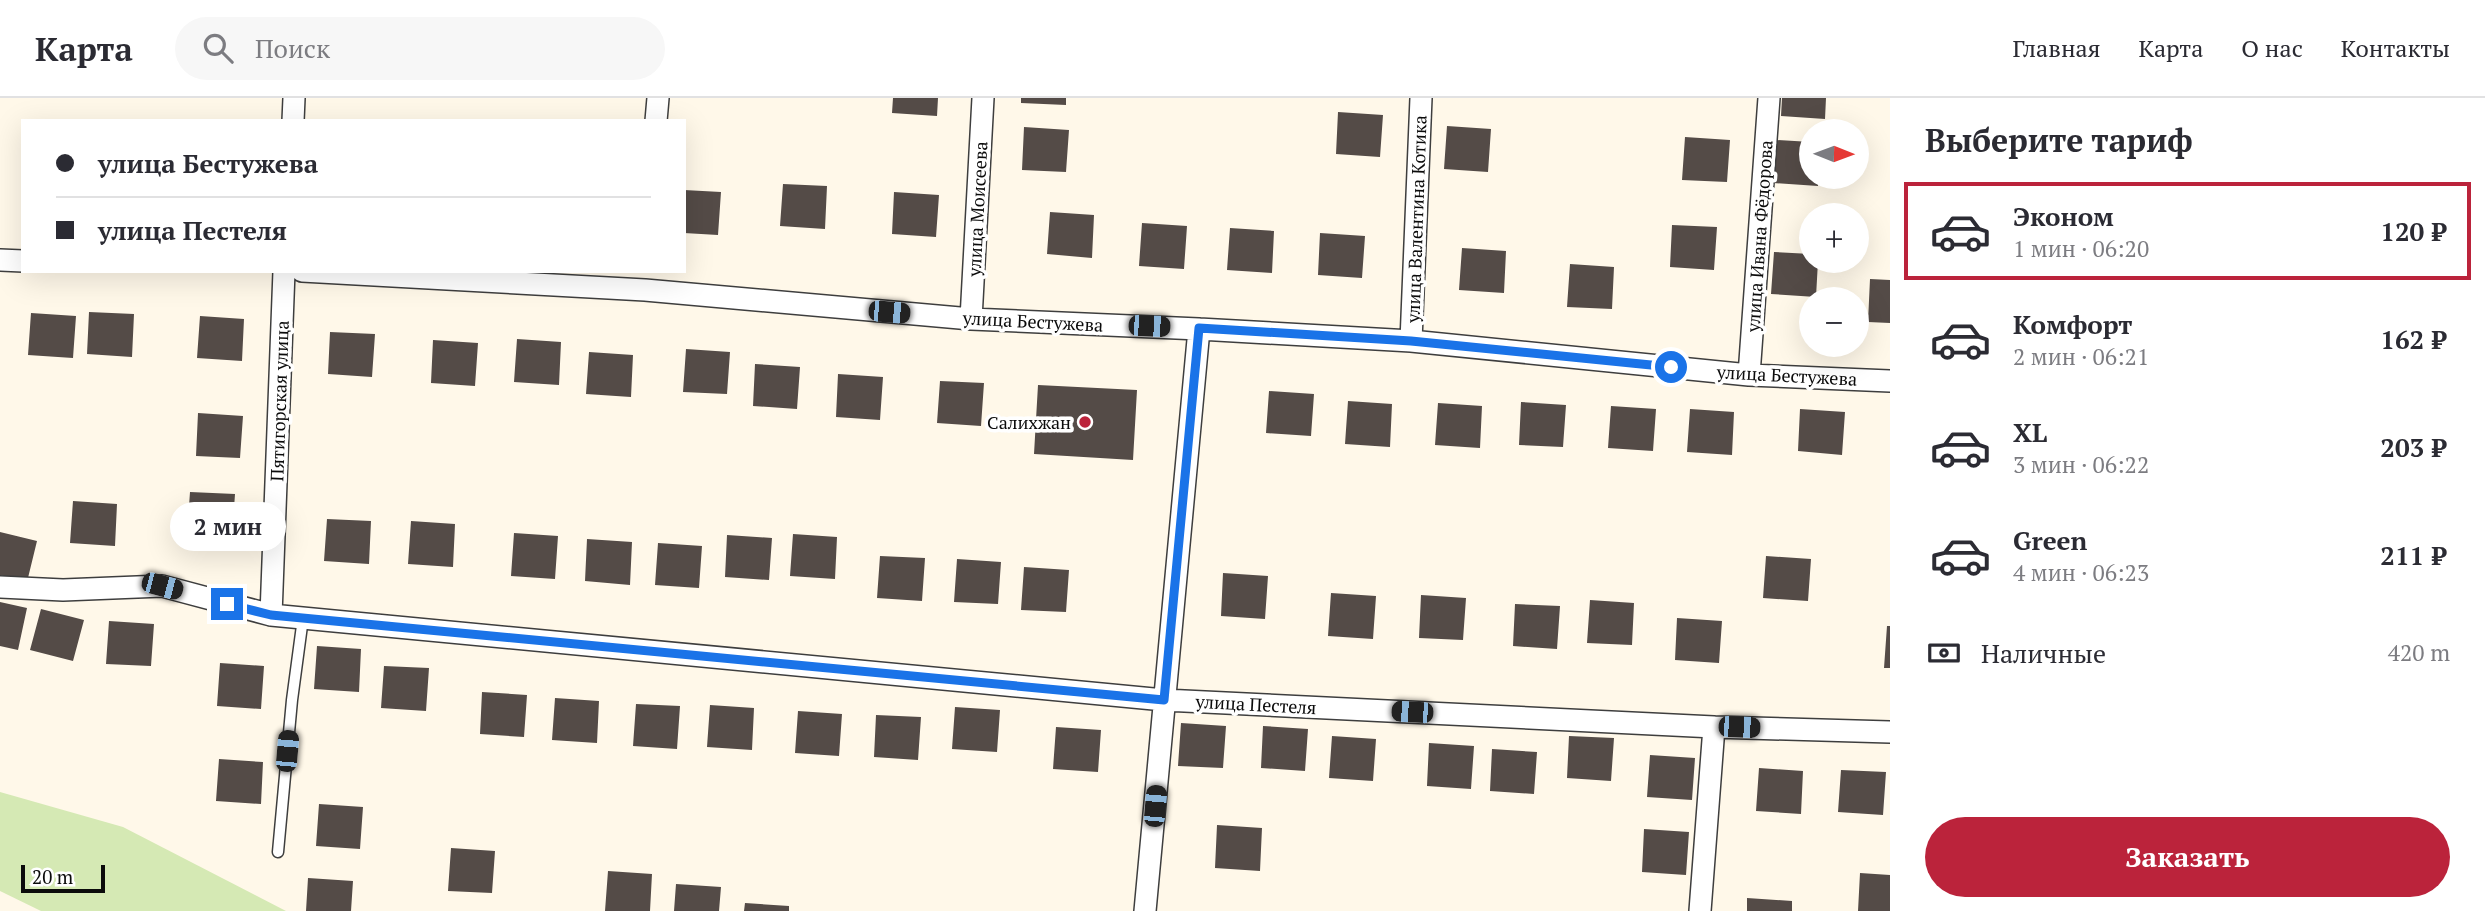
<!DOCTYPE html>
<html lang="ru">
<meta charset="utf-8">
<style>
body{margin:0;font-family:"PT Serif",serif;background:#f7f7f7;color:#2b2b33;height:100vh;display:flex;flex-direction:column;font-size:26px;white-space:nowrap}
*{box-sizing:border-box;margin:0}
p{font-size:23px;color:#7c7c81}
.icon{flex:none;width:38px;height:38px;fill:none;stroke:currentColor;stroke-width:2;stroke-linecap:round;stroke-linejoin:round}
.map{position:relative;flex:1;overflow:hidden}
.drawer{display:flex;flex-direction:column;background:#fff;width:595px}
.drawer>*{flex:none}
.guide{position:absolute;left:21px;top:21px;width:665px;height:154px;border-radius:0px;box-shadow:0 7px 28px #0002;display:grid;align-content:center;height:154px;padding:0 35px;background:#fff}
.needle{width:46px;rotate:91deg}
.buttons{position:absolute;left:1799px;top:21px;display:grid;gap:14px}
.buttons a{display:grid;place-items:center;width:70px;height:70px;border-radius:50%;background:#fff;box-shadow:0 7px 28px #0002;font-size:35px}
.scale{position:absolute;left:21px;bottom:18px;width:84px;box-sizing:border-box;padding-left:7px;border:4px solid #0b0b0b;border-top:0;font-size:19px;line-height:24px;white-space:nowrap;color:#0b0b0b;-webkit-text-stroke:5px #fff;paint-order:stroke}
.end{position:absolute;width:32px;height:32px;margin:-16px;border:9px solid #1a73e8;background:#fff;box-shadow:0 0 0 4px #fff}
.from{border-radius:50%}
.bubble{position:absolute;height:49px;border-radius:24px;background:#fff;box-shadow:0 7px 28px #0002;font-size:23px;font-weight:800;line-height:49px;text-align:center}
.car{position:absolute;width:21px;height:42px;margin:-21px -10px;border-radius:9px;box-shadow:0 0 5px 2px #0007;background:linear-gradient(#222 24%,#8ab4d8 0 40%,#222 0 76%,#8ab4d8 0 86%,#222 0)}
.guide b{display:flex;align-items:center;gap:24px;height:66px;font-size:26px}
.guide b+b{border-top:2px solid #e1e1e2}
.guide i{width:18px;height:18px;background:#2b2b33}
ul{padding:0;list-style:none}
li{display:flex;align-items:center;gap:21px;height:98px;margin:0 14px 10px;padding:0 21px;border:4px solid transparent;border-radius:0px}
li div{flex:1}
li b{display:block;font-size:26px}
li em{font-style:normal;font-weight:800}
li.current{border-color:#bb233b}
li>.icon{width:63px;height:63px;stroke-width:1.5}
h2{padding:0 35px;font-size:32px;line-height:84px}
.pay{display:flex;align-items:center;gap:18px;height:77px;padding:0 35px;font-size:26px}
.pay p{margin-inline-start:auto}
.primary-button{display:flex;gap:14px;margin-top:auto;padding:14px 35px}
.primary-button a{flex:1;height:80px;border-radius:42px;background:#bb233b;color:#fff;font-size:28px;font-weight:800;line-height:80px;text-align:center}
header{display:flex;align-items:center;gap:42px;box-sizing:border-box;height:98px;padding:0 35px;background:#fff;border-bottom:2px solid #e1e1e2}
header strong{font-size:33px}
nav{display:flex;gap:38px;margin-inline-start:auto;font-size:24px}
.search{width:490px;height:63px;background:#f7f7f7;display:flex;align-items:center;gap:18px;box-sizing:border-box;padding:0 24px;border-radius:38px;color:#7c7c81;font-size:26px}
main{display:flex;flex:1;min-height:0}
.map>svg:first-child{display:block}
</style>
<header>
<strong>Карта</strong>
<div class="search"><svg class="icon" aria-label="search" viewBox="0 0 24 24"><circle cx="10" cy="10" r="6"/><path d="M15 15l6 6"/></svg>Поиск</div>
<nav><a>Главная</a><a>Карта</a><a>О нас</a><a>Контакты</a></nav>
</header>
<main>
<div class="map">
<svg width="1890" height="813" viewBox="0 0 1890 813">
<rect width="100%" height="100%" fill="#fff8e9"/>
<path fill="#d5e9b4" d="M0 694 123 729 286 813H41L0 793Z"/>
<path fill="#544b47" d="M893 0H938L937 18 892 15Z
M1021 0H1066V7L1021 5Z
M1782 0H1826L1825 21 1781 18Z
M1338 14 1383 17 1380 59 1336 56Z
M1447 28 1491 31 1488 74 1444 71Z
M1024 29 1069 32 1066 74 1022 72Z
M1685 39 1730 42 1727 84 1682 82Z
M1776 42 1811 44V79H1818V88L1773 85Z
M783 86 827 88 825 131 780 128Z
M684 92 721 94 718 137 684 135Z
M894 94 939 97 936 139 892 136Z
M1050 114 1094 117 1092 160 1047 156Z
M1142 125 1187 128 1184 171 1139 168Z
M1672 127 1717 129 1714 172 1670 169Z
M1230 130 1274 133 1272 175 1227 172Z
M1320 135 1365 138 1362 180 1318 177Z
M1462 150 1506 153 1504 195 1459 192Z
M1774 154 1811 156V163H1818L1816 199 1771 196Z
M1570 166 1614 169 1612 211 1567 209Z
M1870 181 1890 182V225L1868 224Z
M89 214 134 216 132 259 87 256Z
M31 215 76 218 73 260 28 257Z
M200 218 244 221 242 263 197 260Z
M330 234 375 236 372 279 328 276Z
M517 241 561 244 559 287 514 284Z
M433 242 478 245 475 288 431 285Z
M686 251 730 254 727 296 683 294Z
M589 254 633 257 631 299 586 296Z
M755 266 800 269 797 311 753 308Z
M838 276 883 279 880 322 836 319Z
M940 283 984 285 981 328 937 325Z
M1038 287 1137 292 1133 362 1034 356Z
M1269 293 1314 296 1311 338 1266 335Z
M1348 303 1392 306 1390 349 1345 346Z
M1521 304 1566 307 1563 349 1519 347Z
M1438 305 1482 308 1480 350 1435 347Z
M1611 308 1656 311 1653 353 1608 350Z
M1690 311 1734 314 1732 357 1687 354Z
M1800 311 1845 314 1842 357 1798 353Z
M198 315 243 318 240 360 196 358Z
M190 394 235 396 232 439 187 436Z
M73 403 117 406 115 448 70 445Z
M327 421 371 423 369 466 324 463Z
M411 423 455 426 453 469 408 466Z
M0 434 37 443 27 484 0 477Z
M514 435 558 438 555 481 511 478Z
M793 436 837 439 835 481 790 478Z
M727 437 772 440 769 482 725 479Z
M587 441 632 444 630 487 585 483Z
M658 445 702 448 699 490 655 487Z
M880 458 925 460 922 503 877 500Z
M1766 458 1811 461 1808 503 1763 500Z
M957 461 1001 464 998 506 954 504Z
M1024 469 1069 472 1066 514 1021 512Z
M1223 475 1268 478 1265 521 1221 518Z
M1331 495 1376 498 1373 541 1328 538Z
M1421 497 1466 500 1463 542 1419 540Z
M1590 502 1634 505 1632 547 1587 545Z
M0 504 27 510 18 552 0 548Z
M1515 506 1560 508 1557 551 1513 548Z
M41 511 84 522 73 563 30 552Z
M1677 520 1722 523 1719 565 1675 562Z
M109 523 154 526 151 568 106 566Z
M1887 528H1890V570H1884Z
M317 548 361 551 359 594 314 591Z
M220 565 264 568 261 611 217 608Z
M384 568 429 570 426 613 381 610Z
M482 594 527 597 524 639 480 636Z
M555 600 599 603 597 645 552 642Z
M636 606 680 608 677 651 633 648Z
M710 607 754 610 752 652 707 649Z
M955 609 1000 612 997 654 952 651Z
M798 613 842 616 839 658 795 655Z
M876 617 921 619 918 662 874 659Z
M1181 625 1226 628 1223 670 1178 668Z
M1263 628 1308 631 1305 673 1261 670Z
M1056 629 1101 632 1098 674 1053 671Z
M1332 638 1376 641 1373 683 1329 680Z
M1569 638 1614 640 1611 683 1567 680Z
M1429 645 1474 648 1471 691 1427 688Z
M1492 651 1537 654 1534 696 1490 693Z
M1650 657 1695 660 1692 702 1647 699Z
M219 661 263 664 261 706 216 703Z
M1759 670 1803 673 1801 716 1756 713Z
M1841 672 1886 674 1883 717 1838 714Z
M319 706 363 709 360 751 316 748Z
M1217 727 1262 730 1260 773 1215 770Z
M1644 731 1689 734 1686 777 1642 774Z
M451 750 495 753 492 795 448 793Z
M608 773 652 776 650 813H605Z
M1860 775 1890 777V813H1858Z
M308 780 353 783 351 813H306Z
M676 786 721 789 719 813H674Z
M1747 800 1792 803V813H1747Z
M745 805 789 808V813H744Z"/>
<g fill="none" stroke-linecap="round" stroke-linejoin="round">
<defs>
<path id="lane" d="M278 754 292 602 303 520"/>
<path id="street" d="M293 23 294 0
M656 23 658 0
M0 162 23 163
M302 173 645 192 971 221 1199 231 1411 243 1749 277 1890 283
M971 221 983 0
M1411 243 1421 0
M1749 277 1769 0
M0 489 63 492 162 488 271 517 1164 602 1714 629 1890 634
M271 517 284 173
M1145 813 1199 231
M1700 813 1714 629"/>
</defs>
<use href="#lane" stroke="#3e3e3e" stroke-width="13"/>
<use href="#street" stroke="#3e3e3e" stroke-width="24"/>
<use href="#lane" stroke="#fff" stroke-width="10"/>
<use href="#street" stroke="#fff" stroke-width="21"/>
</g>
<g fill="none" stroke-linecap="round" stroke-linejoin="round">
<path stroke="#1a73e8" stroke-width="9" d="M227 506 271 517 1164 602 1199 230 1411 243 1671 269"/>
</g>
<circle fill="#bb233b" stroke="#fff" stroke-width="2.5" cx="1085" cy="324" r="7"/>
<g text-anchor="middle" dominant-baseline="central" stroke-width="7" stroke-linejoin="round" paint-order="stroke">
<g font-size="18" fill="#0b0b0b" stroke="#fff">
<text transform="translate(977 111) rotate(-87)">улица Моисеева</text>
<text transform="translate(1416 121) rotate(-88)">улица Валентина Котика</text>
<text transform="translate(1759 138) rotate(-86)">улица Ивана Фёдорова</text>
<text transform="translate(1033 223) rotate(3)">улица Бестужева</text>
<text transform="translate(1787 277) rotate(3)">улица Бестужева</text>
<text transform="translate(279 303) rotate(-88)">Пятигорская улица</text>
<text transform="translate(1256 606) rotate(3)">улица Пестеля</text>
</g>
<g font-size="18" fill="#0b0b0b" stroke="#fff" text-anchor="end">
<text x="1071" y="324">Салихжан</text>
</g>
</g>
</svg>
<div class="buttons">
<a><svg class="needle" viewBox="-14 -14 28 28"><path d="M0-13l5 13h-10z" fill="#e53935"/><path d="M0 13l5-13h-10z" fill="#7c7c81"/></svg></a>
<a>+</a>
<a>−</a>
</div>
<div class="scale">20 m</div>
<i class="end from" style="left:1671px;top:269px"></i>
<i class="end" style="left:227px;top:506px"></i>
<div class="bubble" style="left:170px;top:404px;width:116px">2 мин</div>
<i class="car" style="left:889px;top:214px;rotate:95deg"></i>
<i class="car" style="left:1149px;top:228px;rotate:92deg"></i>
<i class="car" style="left:162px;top:488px;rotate:105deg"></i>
<i class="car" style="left:1412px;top:614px;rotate:273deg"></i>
<i class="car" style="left:1739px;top:629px;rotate:92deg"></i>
<i class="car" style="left:287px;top:653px;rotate:5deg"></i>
<i class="car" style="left:1155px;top:708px;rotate:5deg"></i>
<div class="guide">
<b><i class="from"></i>улица Бестужева</b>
<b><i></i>улица Пестеля</b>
</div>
</div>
<section class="drawer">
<h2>Выберите тариф</h2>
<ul>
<li class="current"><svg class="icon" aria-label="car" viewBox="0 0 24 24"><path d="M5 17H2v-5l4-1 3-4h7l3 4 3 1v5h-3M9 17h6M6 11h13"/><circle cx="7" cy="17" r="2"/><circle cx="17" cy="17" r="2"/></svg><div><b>Эконом</b><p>1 мин · 06:20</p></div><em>120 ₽</em></li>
<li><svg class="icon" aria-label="car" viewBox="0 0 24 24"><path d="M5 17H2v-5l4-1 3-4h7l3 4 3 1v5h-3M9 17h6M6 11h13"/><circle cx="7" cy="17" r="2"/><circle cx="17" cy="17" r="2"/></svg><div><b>Комфорт</b><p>2 мин · 06:21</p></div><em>162 ₽</em></li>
<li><svg class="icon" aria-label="car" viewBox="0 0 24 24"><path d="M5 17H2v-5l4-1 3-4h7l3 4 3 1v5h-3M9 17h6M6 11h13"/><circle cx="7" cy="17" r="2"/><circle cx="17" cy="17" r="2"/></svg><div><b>XL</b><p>3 мин · 06:22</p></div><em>203 ₽</em></li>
<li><svg class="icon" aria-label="car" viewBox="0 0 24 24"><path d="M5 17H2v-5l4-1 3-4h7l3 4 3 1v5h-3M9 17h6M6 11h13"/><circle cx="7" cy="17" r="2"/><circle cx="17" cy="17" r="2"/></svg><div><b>Green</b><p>4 мин · 06:23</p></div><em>211 ₽</em></li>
</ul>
<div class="pay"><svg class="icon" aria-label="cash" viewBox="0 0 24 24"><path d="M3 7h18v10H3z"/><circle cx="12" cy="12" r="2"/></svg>Наличные<p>420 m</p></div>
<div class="primary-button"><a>Заказать</a></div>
</section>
</main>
